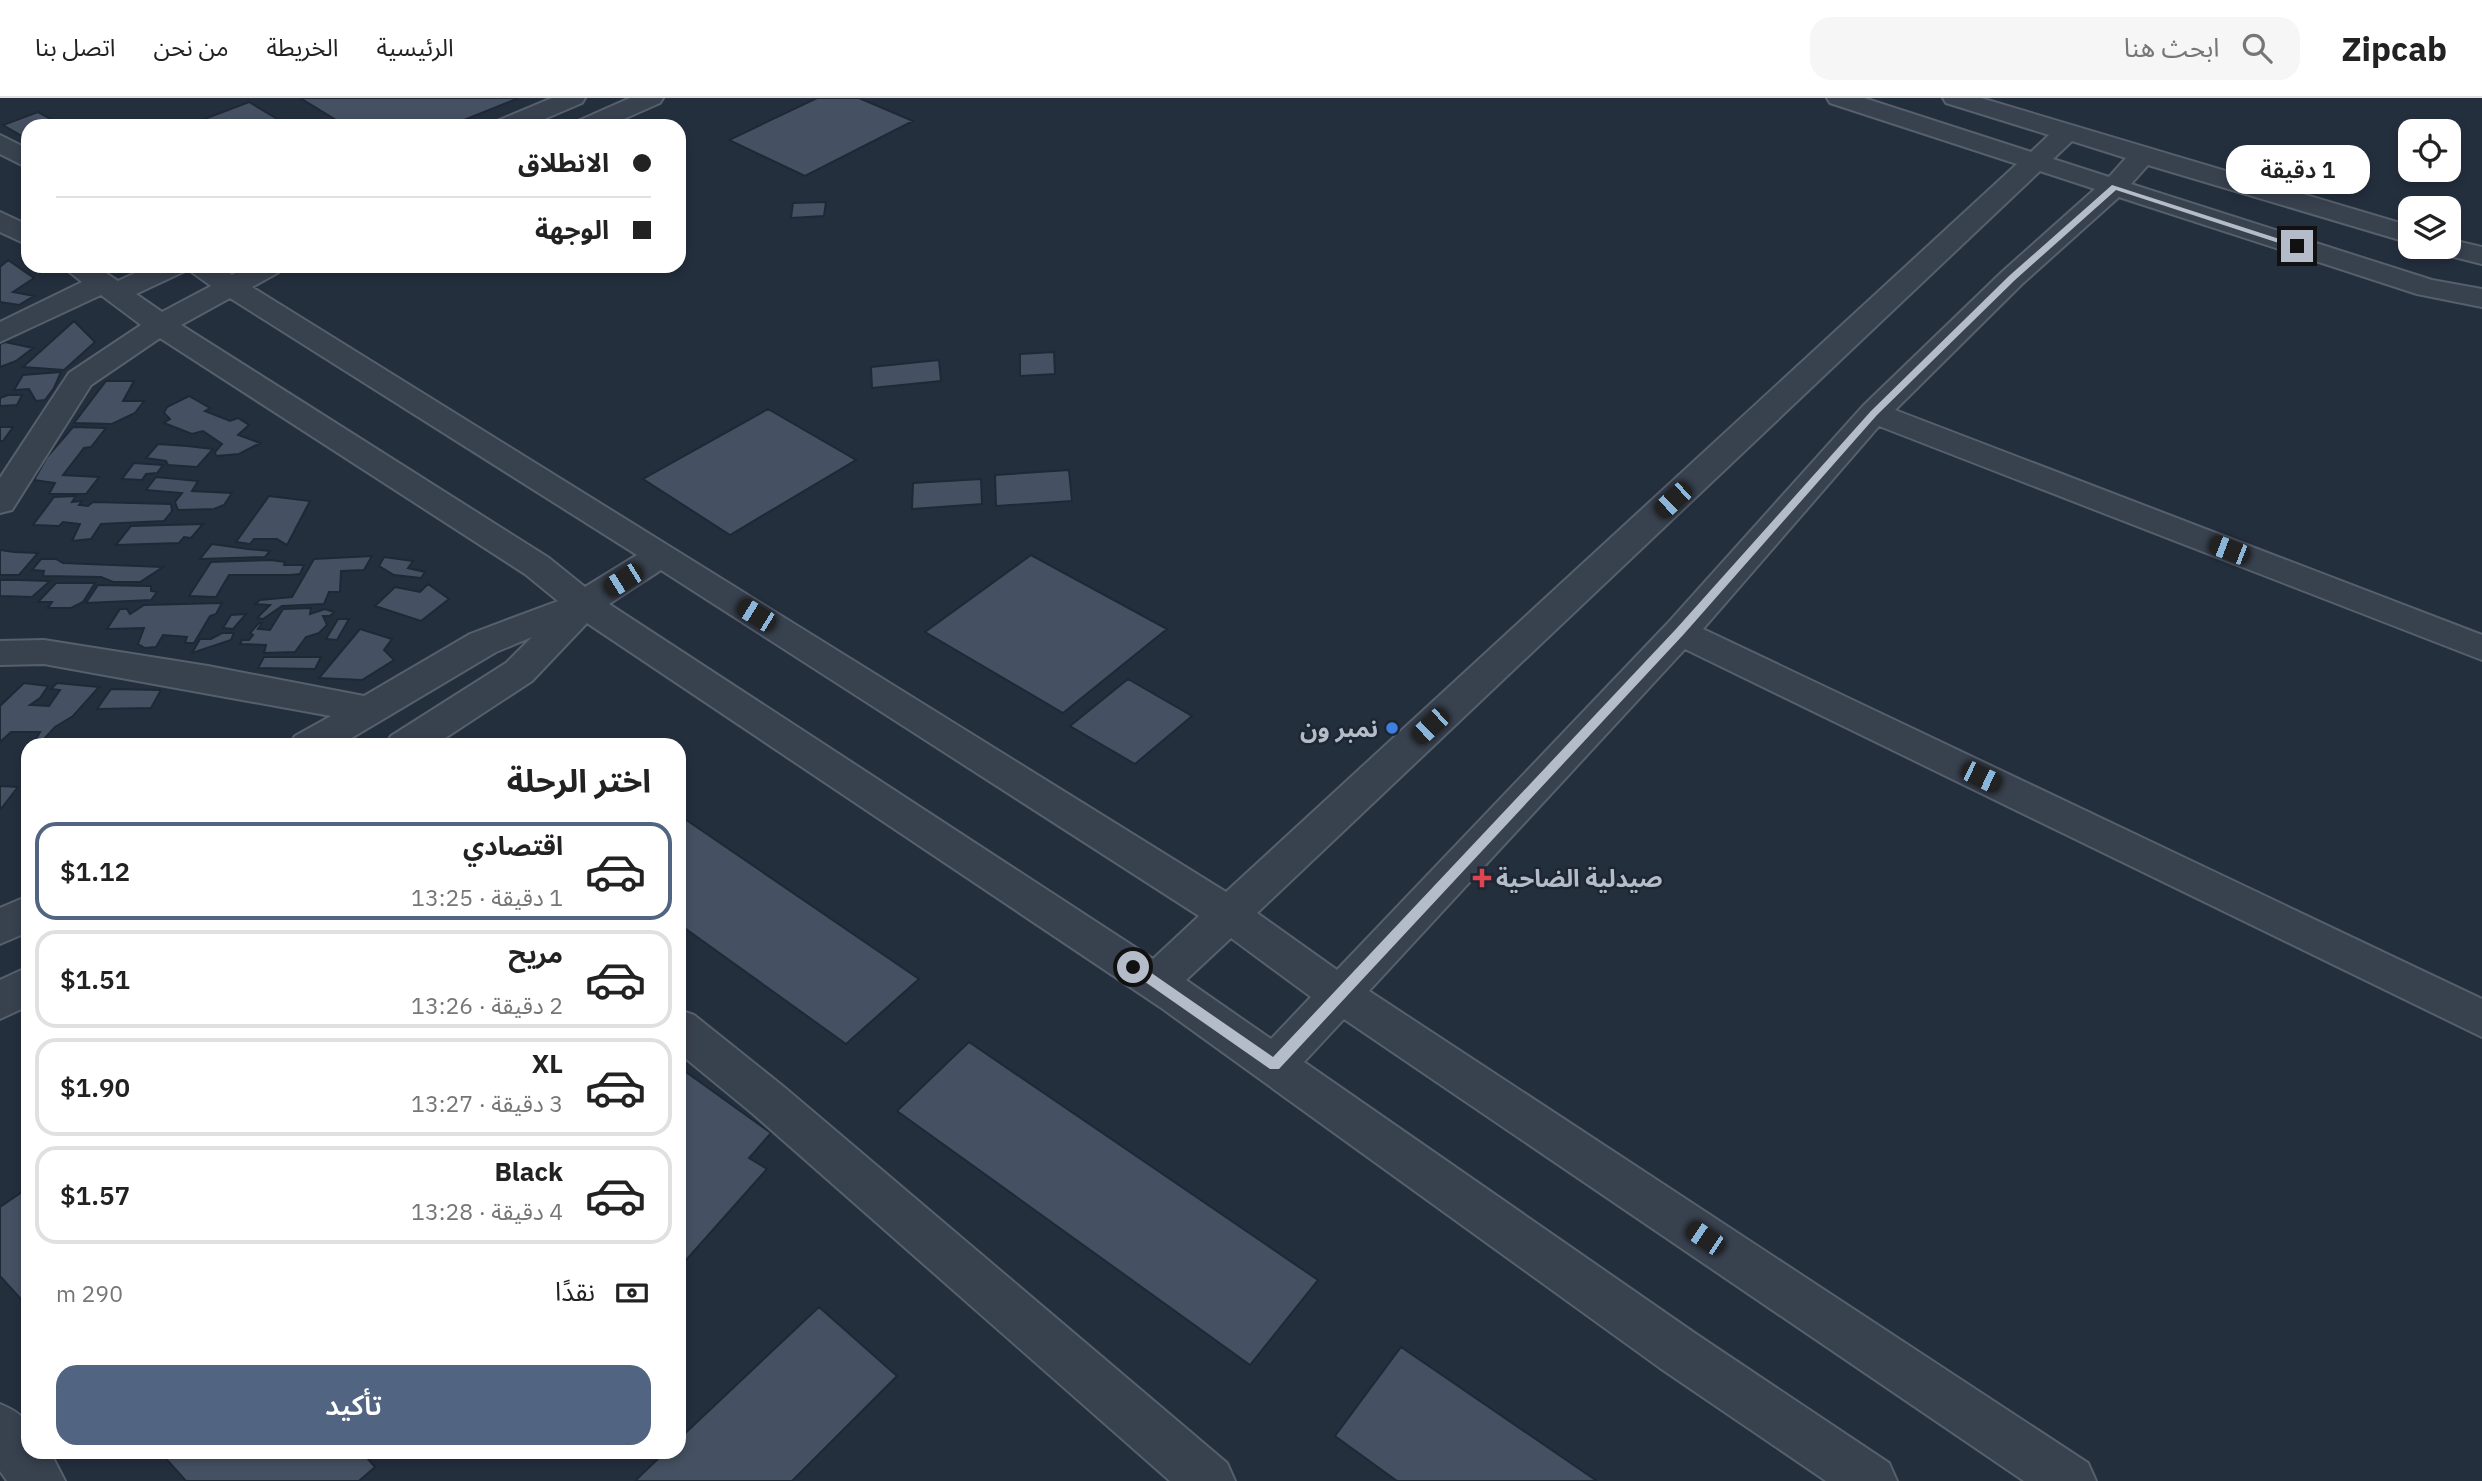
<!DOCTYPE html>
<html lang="ar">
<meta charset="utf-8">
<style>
body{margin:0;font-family:"IBM Plex Sans","Noto Sans Arabic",sans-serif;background:#f6f6f6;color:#222;direction:rtl;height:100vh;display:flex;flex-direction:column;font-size:26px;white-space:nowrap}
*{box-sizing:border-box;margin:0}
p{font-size:23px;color:#767676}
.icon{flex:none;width:38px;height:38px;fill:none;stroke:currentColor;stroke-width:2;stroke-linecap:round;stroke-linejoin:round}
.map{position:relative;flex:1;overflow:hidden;direction:ltr}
.details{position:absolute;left:21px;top:640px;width:665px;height:721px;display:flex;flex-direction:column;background:#fff;border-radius:21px;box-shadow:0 4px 10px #0003;direction:rtl}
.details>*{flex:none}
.top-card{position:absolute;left:21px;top:21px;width:665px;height:154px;border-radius:21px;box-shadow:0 4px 10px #0003;direction:rtl;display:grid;align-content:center;height:154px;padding:0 35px;background:#fff}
.controls{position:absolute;left:2398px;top:21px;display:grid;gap:14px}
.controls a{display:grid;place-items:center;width:63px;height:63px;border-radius:14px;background:#fff;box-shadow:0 4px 10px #0003;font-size:35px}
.end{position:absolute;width:32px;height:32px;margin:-16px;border:9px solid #b4bcc9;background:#111;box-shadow:0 0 0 4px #111}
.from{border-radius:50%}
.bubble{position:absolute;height:49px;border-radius:21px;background:#fff;box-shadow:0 4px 10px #0003;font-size:23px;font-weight:600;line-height:49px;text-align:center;direction:rtl}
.car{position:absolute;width:21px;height:42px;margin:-21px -10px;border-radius:9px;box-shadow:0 0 5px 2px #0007;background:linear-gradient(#222 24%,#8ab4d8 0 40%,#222 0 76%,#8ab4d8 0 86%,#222 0)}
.top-card b{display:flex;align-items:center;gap:24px;height:66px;font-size:26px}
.top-card b+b{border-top:2px solid #e0e0e0}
.top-card i{width:18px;height:18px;background:#222}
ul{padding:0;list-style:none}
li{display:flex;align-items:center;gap:21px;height:98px;margin:0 14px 10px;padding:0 21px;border:4px solid #e0e0e0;border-radius:21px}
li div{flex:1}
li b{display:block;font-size:26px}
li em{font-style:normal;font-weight:600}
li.active{border-color:#516482}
li>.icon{width:63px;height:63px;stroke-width:1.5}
h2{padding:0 35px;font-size:32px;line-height:84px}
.pay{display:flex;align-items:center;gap:18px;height:77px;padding:0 35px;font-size:26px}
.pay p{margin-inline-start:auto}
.primary-button{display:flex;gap:14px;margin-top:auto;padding:14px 35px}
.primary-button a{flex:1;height:80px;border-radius:21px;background:#516482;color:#fff;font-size:28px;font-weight:600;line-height:80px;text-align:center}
header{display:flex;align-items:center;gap:42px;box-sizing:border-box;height:98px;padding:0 35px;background:#fff;border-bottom:2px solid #e0e0e0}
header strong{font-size:33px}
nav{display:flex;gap:38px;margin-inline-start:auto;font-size:24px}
.search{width:490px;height:63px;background:#f6f6f6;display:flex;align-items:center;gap:18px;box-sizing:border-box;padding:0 24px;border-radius:21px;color:#767676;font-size:26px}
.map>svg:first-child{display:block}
</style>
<header>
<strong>Zipcab</strong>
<div class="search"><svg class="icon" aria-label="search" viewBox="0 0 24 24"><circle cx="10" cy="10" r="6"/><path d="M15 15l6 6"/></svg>ابحث هنا</div>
<nav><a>الرئيسية</a><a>الخريطة</a><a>من نحن</a><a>اتصل بنا</a></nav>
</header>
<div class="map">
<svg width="2482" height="1383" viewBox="0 0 2482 1383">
<rect width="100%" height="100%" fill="#242f3e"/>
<path fill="#455162" stroke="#1f2835" stroke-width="2" d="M300 0H519L449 28H346Z
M817 0H859L913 23 805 78 729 42Z
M249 4 289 28H186Z
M38 14 62 27 28 28 27 41 3 27Z
M826 104 824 118 791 120 793 105Z
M8 162 34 180 13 194 34 198 19 207 0 204V169Z
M74 223 95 244 64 272 23 269Z
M5 244 33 250 16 263 0 269V246Z
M1054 254 1055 276 1020 278V256Z
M939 262 941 283 872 290 871 269Z
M61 274 54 290 45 302 36 303 29 291 14 292 23 277Z
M106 283H134L123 303H144L135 315 112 326 74 325Z
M8 297H22L17 307 0 308V300Z
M189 298 210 310 205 313 230 323 238 320 249 327 238 337 260 345 239 356 216 358 215 354 222 346 203 333 192 336 164 325 170 321 164 315 167 309Z
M768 311 856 362 730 437 643 381Z
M0 329H13L3 343H0Z
M73 329 106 330 91 349 84 350 63 377 99 379 86 396H49L55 385 34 382 47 359Z
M158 346 187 348 213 351 197 369 168 367 166 363 146 360Z
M134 365 163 367 157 375 146 376 142 382 122 381Z
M1069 372 1072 403 996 408 995 377Z
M156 379 198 383 192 393 232 395 224 407 214 411 178 412 175 404 182 395 146 392Z
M981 381 982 406 912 411 913 385Z
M76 398 72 404 82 403 79 407 88 408 93 404 171 406 172 413 164 423 101 426 91 441 72 443 80 426 63 424 59 428 33 427 54 399Z
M269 398 310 403 287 447 277 441H254L250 446 236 444Z
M203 426 191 440 184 439 179 445 116 447 131 428Z
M212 446 248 451 270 453 265 459 200 461Z
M0 452 14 454 38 455 19 477H0Z
M1031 457 1167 531 1063 615 925 534Z
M372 458 364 472 341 473 340 494H329L324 506 282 508 263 521 257 520 270 507 255 506 260 502 292 499 314 461Z
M384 459 413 463 408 470 425 474 421 480 394 477 379 468Z
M41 461H56L63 465 163 469 140 484H113L101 479 43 478 44 473 32 472Z
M271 462 285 464 284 467H304L300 476 290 477H229L216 499 189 498 211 464Z
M0 482H18L50 483 32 499 0 498Z
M56 485H95L83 504 71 510H48L52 504H38Z
M428 486 449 501 421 523 375 508 395 489 420 494Z
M98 487 151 488V493L157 494 151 502 86 505Z
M222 505 216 516 210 518 194 545H185L187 539 163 537 156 549 145 550 138 546 144 530 107 531 120 511H127L130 516 144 507Z
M311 510 310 516 325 511 334 514 330 518H323L327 527 319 535 306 539 295 554 264 555 266 547 240 546 242 542H249L253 537 250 535 259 525H262L258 531 270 532 283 511Z
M246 516 233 531 223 530 231 517Z
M338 521H349L337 542 326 541Z
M360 531 392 541 384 552 394 562 362 582 319 580Z
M222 535H234L231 542 192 555 200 541H211Z
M264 559H321L315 571 258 570Z
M1128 581 1192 618 1135 666 1070 628Z
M24 585 48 588 40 600 30 607 49 608 60 592 51 591 57 585 99 589 73 618 55 629 44 641H36L40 634H11L0 644V608Z
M111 591 161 592 151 610 97 611Z
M0 688 18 689 0 712Z
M679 717 919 881 846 946 679 826Z
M969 944 1318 1182 1250 1267 897 1013Z
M679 969 771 1035 749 1060 767 1071 679 1170V1100L681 1098 679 1096Z
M28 1090V1209L0 1178V1109Z
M819 1209 897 1278 792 1383H635L665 1354H679V1341Z
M1401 1249 1597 1383H1397L1335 1338Z
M160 1354H362L375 1369 359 1383H186Z"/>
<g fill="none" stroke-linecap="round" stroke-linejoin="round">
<defs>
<path id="minor" d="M552 0H585L582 5 528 28H493L497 23Z
M630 0H663L660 5 608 28H574L578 23Z
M1827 0H1864L2031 54 2049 37 1946 5 1943 0H1981L2410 128V145L2148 67 2131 86 2432 182 2482 191V209L2417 196 2119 99 2022 186 1895 312 2482 537V562L1879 328 1703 531 2482 901V939L1685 551 1369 893 2088 1365 2096 1383H2024L1344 921 1304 964 1696 1236 1889 1365 1897 1383H1826L1660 1270 1160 909 587 525 532 583 433 648H385L391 638 506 565 532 539 496 554 338 648H289L295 638 331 618 44 566 0 567V543L44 542 208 568 364 598 470 536 558 503 525 476 160 240 91 287 12 412 0 415V380L69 275 141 227 101 197 0 244V224L82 184 62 168H95L118 183 150 168H218L232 177 248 168H283L279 174 252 189 1226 794 2017 66 1830 5ZM2072 43 2126 60 2109 79 2053 61ZM2040 73 2095 91 2002 174 1863 308 1667 526 1337 872 1257 815ZM186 170 211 188 162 214 136 196 183 174ZM230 200 637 457 585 489 549 460 181 227ZM661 472 1199 818 1153 861 609 506ZM1231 840 1311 899 1271 941 1186 882Z
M0 37 28 51V70L0 56Z
M0 114 28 127V147L0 134Z
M2448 141 2482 149V166L2438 155 2434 149H2448Z
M28 798V834L0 846V810Z
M28 869V908L0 921V882Z
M679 912 694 917 784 989 1227 1365 1235 1383H1170L752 1015 679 955Z
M0 1306C29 1318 28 1325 28 1354H50L65 1383H7L0 1373Z"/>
</defs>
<use href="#minor" stroke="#565f6c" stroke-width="4"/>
<use href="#minor" fill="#38414e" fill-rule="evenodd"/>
</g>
<path fill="#b4bcc9" d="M2112 87 2301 148 2294 150 2116 92 2015 182 1877 317 1684 536 1279 971H1270L1128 872V865H1137L1273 959 1676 531 1871 313 2009 178Z"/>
<circle fill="#3f7fe0" stroke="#1d2633" stroke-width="2.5" cx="1392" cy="630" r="7"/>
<path fill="#e0444e" stroke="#1d2633" stroke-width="2.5" d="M1478.5 769.5h7v7h7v7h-7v7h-7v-7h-7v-7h7z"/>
<g text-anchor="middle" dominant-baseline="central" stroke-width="5" stroke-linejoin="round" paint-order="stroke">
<g font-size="24" font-weight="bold" fill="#b4bcc9" stroke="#1d2633" text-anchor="end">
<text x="1378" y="630">نمبر ون</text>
<text x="1496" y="780" text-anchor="start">صيدلية الضاحية</text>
</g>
</g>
</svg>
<div class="controls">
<a><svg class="icon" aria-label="locate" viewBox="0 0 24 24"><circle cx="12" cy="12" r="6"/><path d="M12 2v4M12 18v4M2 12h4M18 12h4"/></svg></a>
<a><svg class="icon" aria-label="layers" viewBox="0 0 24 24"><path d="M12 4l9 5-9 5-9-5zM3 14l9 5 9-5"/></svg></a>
</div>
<i class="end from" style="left:1133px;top:869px"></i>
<i class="end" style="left:2297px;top:148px"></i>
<div class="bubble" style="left:2226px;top:47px;width:144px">1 دقيقة</div>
<i class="car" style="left:1673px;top:402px;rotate:227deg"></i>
<i class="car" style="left:2229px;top:452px;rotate:291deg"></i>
<i class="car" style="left:623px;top:482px;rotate:238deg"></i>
<i class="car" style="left:756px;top:517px;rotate:302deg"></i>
<i class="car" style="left:1430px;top:628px;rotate:227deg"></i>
<i class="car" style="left:1981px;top:679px;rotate:116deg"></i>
<i class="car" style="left:1705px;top:1140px;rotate:304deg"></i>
<div class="top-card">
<b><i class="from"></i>الانطلاق</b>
<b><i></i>الوجهة</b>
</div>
<section class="details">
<h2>اختر الرحلة</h2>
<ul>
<li class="active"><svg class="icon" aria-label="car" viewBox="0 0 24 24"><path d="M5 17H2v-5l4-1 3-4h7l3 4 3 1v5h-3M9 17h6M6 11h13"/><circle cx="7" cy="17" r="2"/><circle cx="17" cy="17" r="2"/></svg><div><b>اقتصادي</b><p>1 دقيقة · 13:25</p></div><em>$1.12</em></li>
<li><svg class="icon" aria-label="car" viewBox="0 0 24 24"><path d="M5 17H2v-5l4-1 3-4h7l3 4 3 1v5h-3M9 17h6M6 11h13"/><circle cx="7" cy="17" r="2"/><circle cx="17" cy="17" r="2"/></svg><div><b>مريح</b><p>2 دقيقة · 13:26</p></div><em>$1.51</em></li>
<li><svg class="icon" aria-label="car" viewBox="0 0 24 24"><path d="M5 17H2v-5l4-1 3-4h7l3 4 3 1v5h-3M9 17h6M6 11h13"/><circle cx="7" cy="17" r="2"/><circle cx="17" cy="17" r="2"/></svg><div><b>XL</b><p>3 دقيقة · 13:27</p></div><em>$1.90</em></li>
<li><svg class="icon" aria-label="car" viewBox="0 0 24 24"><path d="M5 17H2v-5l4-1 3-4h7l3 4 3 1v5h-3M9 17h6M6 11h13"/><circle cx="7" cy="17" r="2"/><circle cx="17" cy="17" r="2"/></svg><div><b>Black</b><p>4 دقيقة · 13:28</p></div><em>$1.57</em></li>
</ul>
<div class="pay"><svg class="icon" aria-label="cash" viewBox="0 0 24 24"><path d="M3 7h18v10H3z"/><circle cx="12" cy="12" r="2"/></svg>نقدًا<p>290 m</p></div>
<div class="primary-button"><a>تأكيد</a></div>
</section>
</div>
